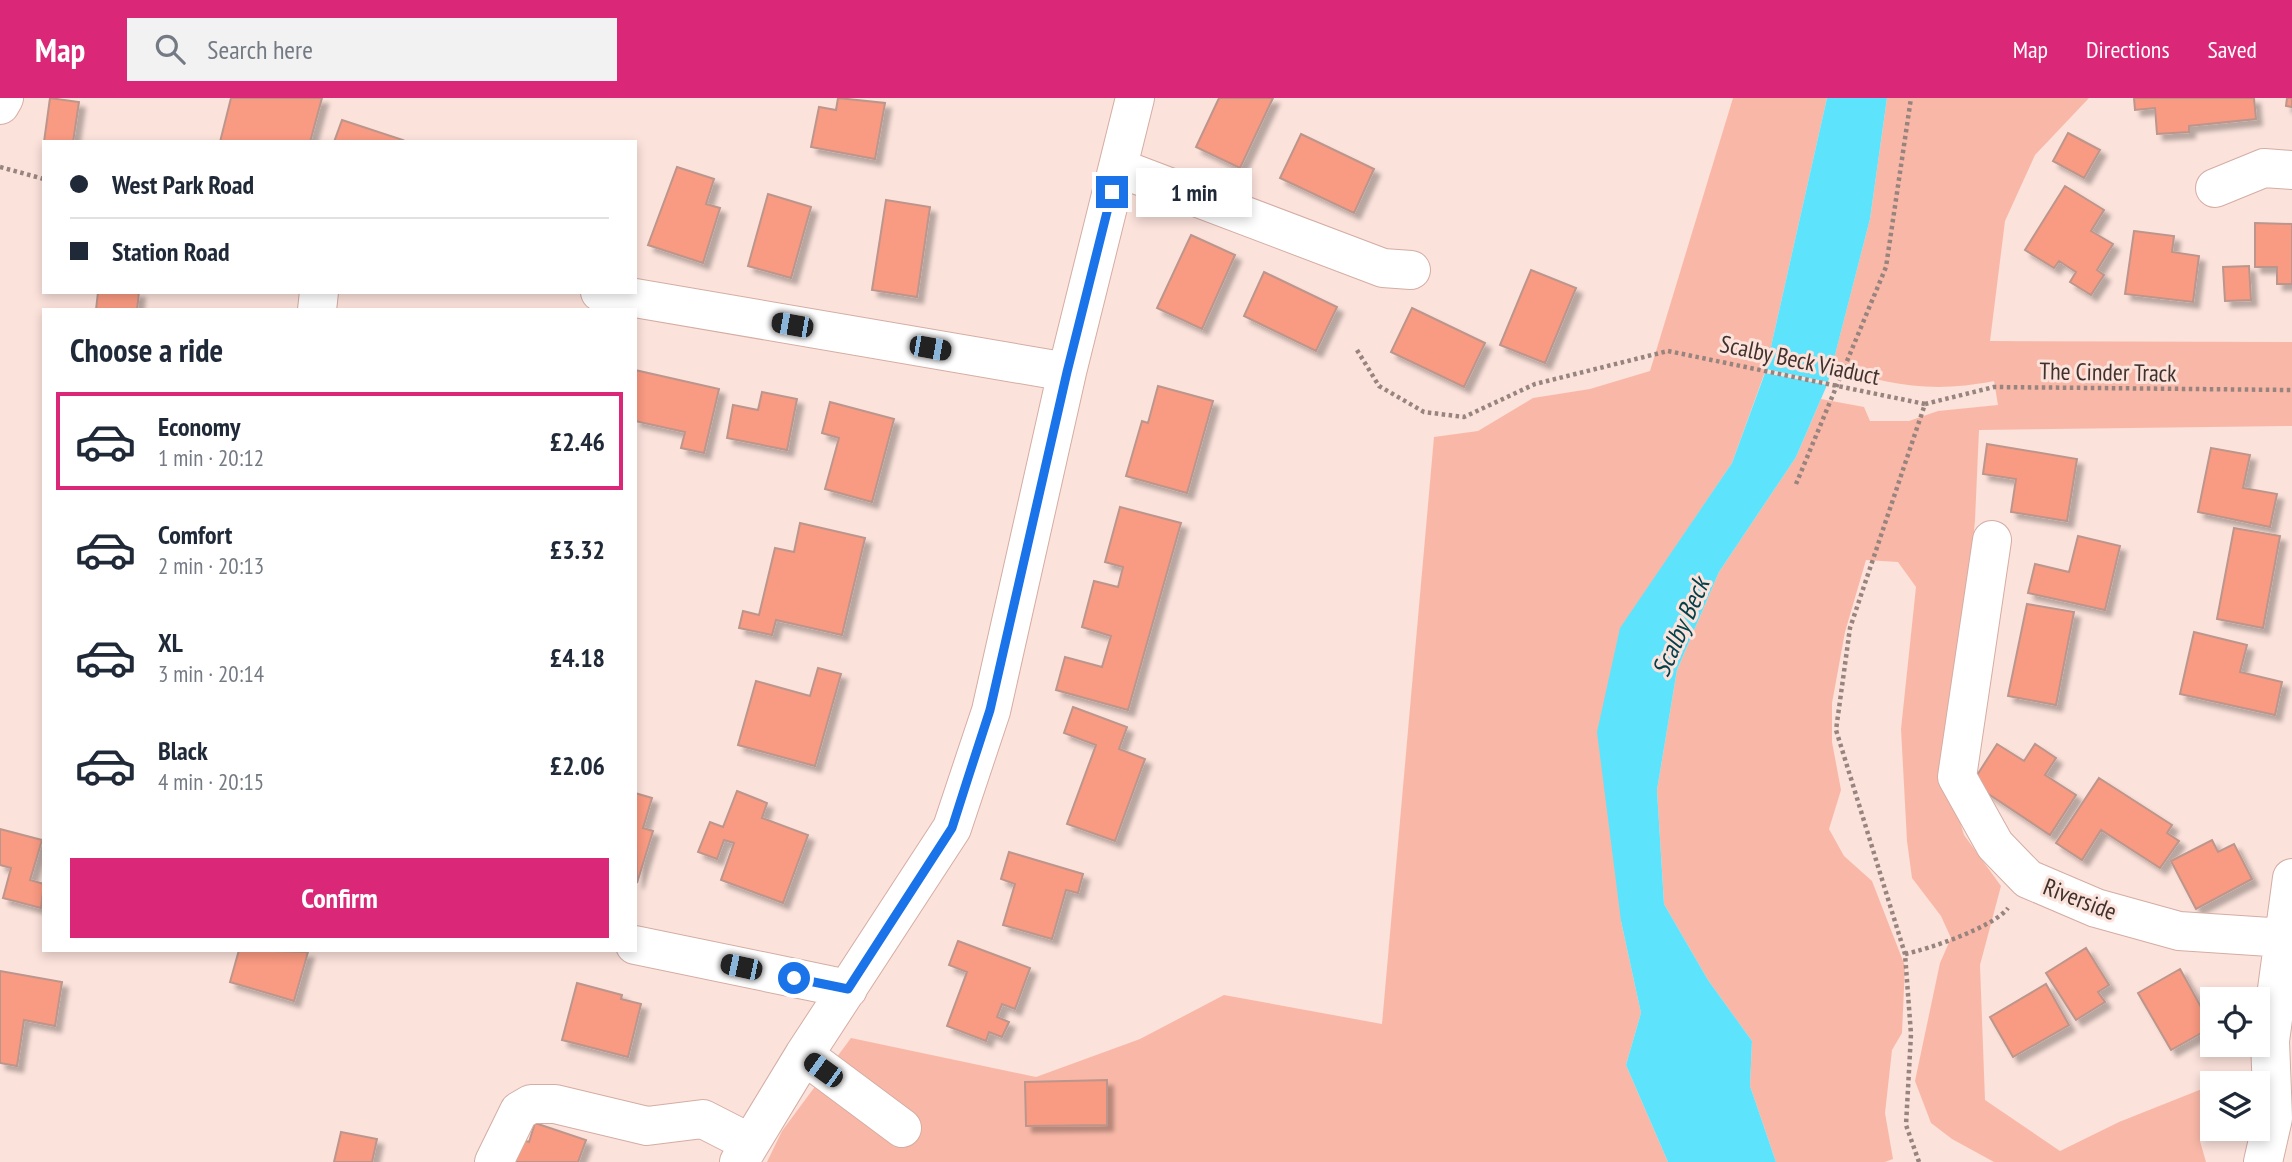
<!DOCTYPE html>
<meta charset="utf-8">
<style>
body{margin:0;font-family:"PT Sans Narrow",sans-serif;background:#f2f2f3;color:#1f2937;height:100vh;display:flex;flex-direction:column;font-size:26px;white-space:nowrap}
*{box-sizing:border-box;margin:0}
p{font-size:23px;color:#747a83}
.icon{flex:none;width:38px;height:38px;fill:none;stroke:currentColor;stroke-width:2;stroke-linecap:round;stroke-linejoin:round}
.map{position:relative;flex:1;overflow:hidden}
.details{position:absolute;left:42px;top:210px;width:595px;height:644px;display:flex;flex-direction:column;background:#fff;border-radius:0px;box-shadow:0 4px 10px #0003}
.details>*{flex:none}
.banner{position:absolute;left:42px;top:42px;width:595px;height:154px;border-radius:0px;box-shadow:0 4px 10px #0003;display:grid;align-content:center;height:154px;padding:0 28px;background:#fff}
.controls{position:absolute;left:2200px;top:889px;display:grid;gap:14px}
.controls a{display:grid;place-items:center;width:70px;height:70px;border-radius:0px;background:#fff;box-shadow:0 4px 10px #0003;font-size:35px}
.end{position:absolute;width:32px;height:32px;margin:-16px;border:9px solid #1a73e8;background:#fff;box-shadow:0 0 0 4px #fff}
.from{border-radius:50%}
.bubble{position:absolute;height:49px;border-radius:0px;background:#fff;box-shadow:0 4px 10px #0003;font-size:23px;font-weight:800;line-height:49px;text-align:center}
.car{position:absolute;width:21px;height:42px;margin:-21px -10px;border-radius:9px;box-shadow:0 0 5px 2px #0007;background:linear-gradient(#222 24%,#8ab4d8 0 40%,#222 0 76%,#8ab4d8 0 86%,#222 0)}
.banner b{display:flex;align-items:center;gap:24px;height:66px;font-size:26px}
.banner b+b{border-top:2px solid #e0e1e3}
.banner i{width:18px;height:18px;background:#1f2937}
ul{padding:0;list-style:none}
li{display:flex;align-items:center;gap:21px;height:98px;margin:0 14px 10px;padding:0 14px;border:4px solid transparent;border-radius:0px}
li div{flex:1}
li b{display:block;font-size:26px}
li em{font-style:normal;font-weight:800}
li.current{border-color:#db2777}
li>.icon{width:63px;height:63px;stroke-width:1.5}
h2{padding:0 28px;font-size:32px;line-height:84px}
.action{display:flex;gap:14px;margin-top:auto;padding:14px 28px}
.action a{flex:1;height:80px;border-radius:0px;background:#db2777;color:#fff;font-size:28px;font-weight:800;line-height:80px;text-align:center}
header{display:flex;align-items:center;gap:42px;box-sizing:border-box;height:98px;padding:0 35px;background:#db2777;color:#fff}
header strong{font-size:33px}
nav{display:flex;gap:38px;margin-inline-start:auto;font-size:24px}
.search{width:490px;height:63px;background:#f2f2f3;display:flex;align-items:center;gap:18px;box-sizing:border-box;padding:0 24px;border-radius:0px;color:#747a83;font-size:26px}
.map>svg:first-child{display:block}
</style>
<header>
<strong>Map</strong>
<div class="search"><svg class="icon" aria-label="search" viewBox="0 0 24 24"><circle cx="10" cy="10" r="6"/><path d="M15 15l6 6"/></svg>Search here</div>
<nav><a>Map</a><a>Directions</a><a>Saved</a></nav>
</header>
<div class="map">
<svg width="2292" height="1064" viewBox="0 0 2292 1064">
<defs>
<filter id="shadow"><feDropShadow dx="6" dy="6" stdDeviation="2" flood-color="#0004"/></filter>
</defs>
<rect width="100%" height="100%" fill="#fbe2db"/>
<path fill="#f9b8a7" d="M1733 0H1827L1766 271 1732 365 1621 530V823L1641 915 1626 967 1668 1064H767L782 1033 851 940 1036 979 1140 941 1224 897 1382 926 1434 339 1478 333 1533 300 1590 291 1650 273Z
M1887 0H2089L2035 57 2005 123 1990 243 2292 244V328L1979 332 1975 422 1950 692 1964 737 2001 788 1980 867 1985 1002 2060 1053 2119 1024 2212 987V1014L2207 1015 2200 1043 2206 1064H1994L1952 1041 1931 1025 1915 983 1940 865 1951 840 1941 818 1912 780 1907 743 1901 631 1916 489 1898 464 1866 462 1845 534 1832 605V644L1841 692 1829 731 1844 758 1872 783 1905 868 1902 935 1892 952 1885 1015 1893 1061 1885 1064H1776L1750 988 1752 943 1708 882 1664 806 1657 692 1677 572 1719 474 1796 359 1821 301 1864 309 1870 323H1909L1938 313 1998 307 1994 283C1934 295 1890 288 1832 268L1870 121Z"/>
<path fill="#5ee3fc" d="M1827 0H1887L1870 121 1828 284 1766 271Z
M1765 275 1827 287 1796 359 1719 474 1677 572 1657 692 1664 806 1708 882 1752 943 1750 988 1776 1064H1668L1626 967 1641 915 1621 823 1597 634 1620 530 1732 365Z"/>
<path fill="#f99a82" stroke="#bc968c" stroke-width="2" filter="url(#shadow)" d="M50 0 79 4 73 44H44Z
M231 0H322L310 44H220Z
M838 0 885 5 875 61 811 49 819 9 836 12Z
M1219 0H1273L1240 70 1196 49Z
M2134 0H2254L2256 21 2189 28V34L2157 36 2155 10 2135 12Z
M2287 0H2292V9L2286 8Z
M342 22 403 42 402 44H334Z
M2068 35 2100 52 2084 80 2053 63Z
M1301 36 1374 71 1354 115 1280 80Z
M677 69 714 81 706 106 720 110 703 165 648 147Z
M2065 88 2104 112 2091 133 2113 146 2097 172 2104 177 2091 197 2070 184 2076 174 2059 163 2054 170 2025 152Z
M768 96 811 109 791 180 748 168Z
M886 102 930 109 917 199 872 192Z
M2255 125 2292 126V186H2277V169H2255Z
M2134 133 2174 138 2172 154 2199 158 2193 204 2125 196Z
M1191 137 1235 157 1202 231 1157 210Z
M2249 168 2251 202 2225 203 2223 169Z
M1531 172 1576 190 1545 265 1500 247Z
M1264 174 1337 209 1316 253 1244 218Z
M98 194H139L137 212H96Z
M1412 210 1485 245 1464 289 1391 254Z
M635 272 719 291 704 355 681 350 685 334 635 323Z
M1158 288 1213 303 1187 395 1126 378 1142 323 1148 325Z
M762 294 797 301 787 352 727 340 733 307 758 312Z
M830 304 894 321 872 404 825 391 839 340 822 335Z
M1987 346 2077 361 2067 423 2011 414 2016 381 1983 376Z
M2211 350 2250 357 2243 390 2277 396 2270 429 2198 414Z
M1120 409 1181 425 1128 612 1056 592 1065 559 1102 569 1111 538 1082 529 1094 483 1118 489 1123 469 1105 464Z
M800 425 865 440 842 537 776 522 772 537 739 530 743 513 759 517 775 450 794 454Z
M2234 430 2280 438 2263 530 2217 521Z
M2078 438 2120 448 2105 512 2028 495 2035 466 2069 474Z
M2027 506 2074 514 2056 607 2008 598Z
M2194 534 2247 547 2240 574 2282 584 2275 617 2180 596Z
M818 570 841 576 815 668 738 647 756 583 810 598Z
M1073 609 1127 629 1119 651 1145 661 1115 743 1067 726 1096 647 1064 635Z
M1997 646 2024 663 2035 646 2056 660 2045 677 2076 697 2050 737 1972 685Z
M2099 680 2172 727 2167 735 2179 743 2160 770 2101 732 2082 762 2056 745Z
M737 693 767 705 762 720 808 737 783 805 721 782 734 745 724 742 717 761 698 754 710 724 723 729Z
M635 695 652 700 643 730 653 733 637 785Z
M0 731 42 742 30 782 44 786 41 810 3 800 11 770 0 767Z
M2212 742 2218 754 2234 746 2252 781 2196 811 2171 763Z
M1009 754 1083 776 1078 795 1066 792 1052 841 1003 827 1015 786 1001 781Z
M958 843 1030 870 1015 911 1002 906 997 919 1009 924 1002 939 989 934 986 943 947 928 967 874 949 867Z
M2086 850 2109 887 2098 894 2105 904 2076 922 2046 875Z
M239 852 308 854 294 903 230 884Z
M2180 871 2212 929 2171 952 2138 895Z
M0 873 62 884 55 928 24 922 17 968 0 965Z
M577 885 622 897 621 901 641 906 628 959 562 942Z
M2046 886 2069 927 2013 959 1990 919Z
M1107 982V1027L1026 1028 1025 984Z
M535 1025 586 1042 578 1064H508L516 1040 529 1044Z
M341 1034 377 1041 372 1064H334Z"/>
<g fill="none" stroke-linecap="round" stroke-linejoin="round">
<defs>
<path id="minor" d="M0 7 4 0
M1119 70 1383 170 1411 172
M2215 90 2264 70 2292 72
M600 194 1067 274
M317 212 319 194
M1992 442 1957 679 1995 747 2028 781 2096 810 2179 833 2285 840
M635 847 848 891
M804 957 902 1030
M494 1064 519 1013 531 1006H555L647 1028 703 1021 750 1045
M739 1064 804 957 952 730 991 613 1067 274 1135 0
M2263 1064 2273 1020 2270 943 2292 780"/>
</defs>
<use href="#minor" stroke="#d4ada3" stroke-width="40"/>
<path stroke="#98847f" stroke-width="4.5" stroke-dasharray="3.5 3.5" stroke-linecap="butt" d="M0 69 44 81
M1357 252 1379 288 1424 314 1464 319 1535 286 1668 253
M1796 386 1886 169 1911 0
M1905 856C1929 851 1994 829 2008 810
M1919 1064 1906 1027 1911 936 1905 856 1836 632 1850 530 1925 306 1994 289 2292 292"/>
<use href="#minor" stroke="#fff" stroke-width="38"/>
<path stroke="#98847f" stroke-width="4.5" stroke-dasharray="3.5 3.5" stroke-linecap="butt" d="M1668 253 1925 306"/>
</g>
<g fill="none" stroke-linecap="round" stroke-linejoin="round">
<path stroke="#1a73e8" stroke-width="9" d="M794 880 848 891 952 730 967 683 990 612 1067 274 1112 94"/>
</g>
<g text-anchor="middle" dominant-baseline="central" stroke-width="6" stroke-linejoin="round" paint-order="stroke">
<g font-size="24" fill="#40312d" stroke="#fbe2db">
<text transform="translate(1800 262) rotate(12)">Scalby Beck Viaduct</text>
<text transform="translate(2108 274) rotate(1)">The Cinder Track</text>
<text transform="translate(2080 801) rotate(21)">Riverside</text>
</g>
<g font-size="26" font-style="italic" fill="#02424c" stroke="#fbe2db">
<text transform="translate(1680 529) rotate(-66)">Scalby Beck</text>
</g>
</g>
</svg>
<div class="controls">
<a><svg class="icon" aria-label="locate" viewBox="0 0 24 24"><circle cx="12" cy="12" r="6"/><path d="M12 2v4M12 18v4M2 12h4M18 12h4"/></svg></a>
<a><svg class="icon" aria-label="layers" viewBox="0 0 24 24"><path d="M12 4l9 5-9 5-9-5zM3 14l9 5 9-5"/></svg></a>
</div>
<i class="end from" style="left:794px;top:880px"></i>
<i class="end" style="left:1112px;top:94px"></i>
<div class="bubble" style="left:1136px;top:70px;width:116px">1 min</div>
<i class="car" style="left:792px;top:227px;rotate:280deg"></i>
<i class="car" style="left:930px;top:250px;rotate:100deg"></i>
<i class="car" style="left:741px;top:869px;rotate:282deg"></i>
<i class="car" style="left:823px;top:972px;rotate:306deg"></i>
<div class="banner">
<b><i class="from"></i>West Park Road</b>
<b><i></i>Station Road</b>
</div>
<section class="details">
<h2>Choose a ride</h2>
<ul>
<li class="current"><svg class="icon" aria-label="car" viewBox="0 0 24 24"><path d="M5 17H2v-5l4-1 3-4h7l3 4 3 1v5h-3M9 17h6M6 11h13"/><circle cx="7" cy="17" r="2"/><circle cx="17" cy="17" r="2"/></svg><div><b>Economy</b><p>1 min · 20:12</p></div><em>£2.46</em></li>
<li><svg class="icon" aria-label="car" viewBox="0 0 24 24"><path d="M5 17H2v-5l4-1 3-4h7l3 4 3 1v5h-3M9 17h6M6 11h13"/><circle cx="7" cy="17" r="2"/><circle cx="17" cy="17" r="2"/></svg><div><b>Comfort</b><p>2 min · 20:13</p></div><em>£3.32</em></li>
<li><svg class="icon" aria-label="car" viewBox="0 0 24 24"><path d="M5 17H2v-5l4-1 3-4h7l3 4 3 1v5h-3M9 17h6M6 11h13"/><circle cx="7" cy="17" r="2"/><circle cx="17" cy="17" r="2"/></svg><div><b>XL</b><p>3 min · 20:14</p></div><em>£4.18</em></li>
<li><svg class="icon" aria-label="car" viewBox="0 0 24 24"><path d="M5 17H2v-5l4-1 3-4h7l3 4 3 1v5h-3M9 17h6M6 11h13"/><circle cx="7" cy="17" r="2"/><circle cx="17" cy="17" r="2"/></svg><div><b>Black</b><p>4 min · 20:15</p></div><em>£2.06</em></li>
</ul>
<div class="action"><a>Confirm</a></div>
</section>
</div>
